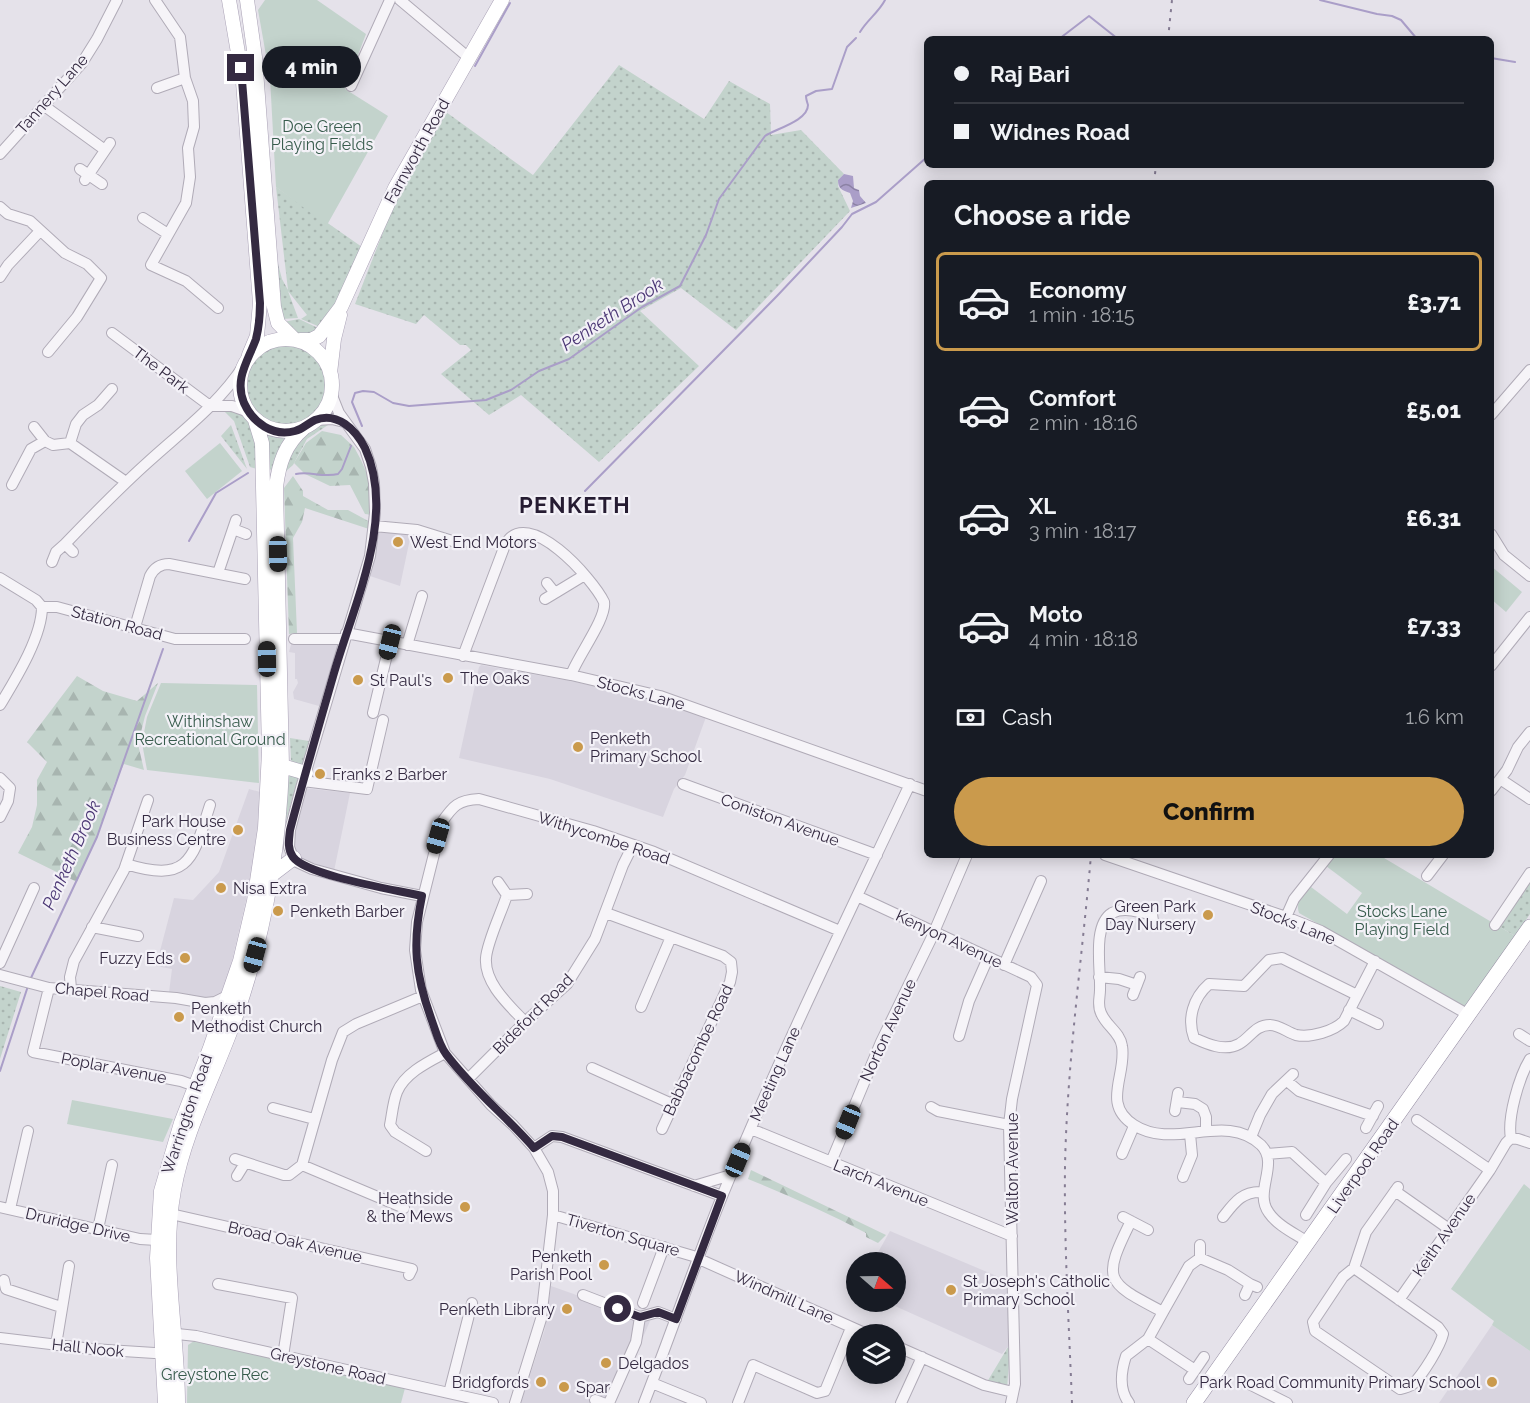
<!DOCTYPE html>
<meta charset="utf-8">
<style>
body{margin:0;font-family:Raleway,sans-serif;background:#242831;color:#f1f3f6;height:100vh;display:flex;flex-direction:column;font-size:22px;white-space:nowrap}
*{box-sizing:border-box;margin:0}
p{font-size:20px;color:#9ea1a6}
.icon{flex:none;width:33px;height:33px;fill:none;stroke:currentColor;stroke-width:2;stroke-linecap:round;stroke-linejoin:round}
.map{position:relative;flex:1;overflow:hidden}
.side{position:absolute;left:924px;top:180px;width:570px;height:678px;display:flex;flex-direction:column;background:#171b24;border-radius:9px;box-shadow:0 3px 15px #0003}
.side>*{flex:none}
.guide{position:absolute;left:924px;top:36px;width:570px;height:132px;border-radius:9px;box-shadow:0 3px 15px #0003;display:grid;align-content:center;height:132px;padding:0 30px;background:#171b24}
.needle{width:39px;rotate:110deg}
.buttons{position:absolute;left:846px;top:1252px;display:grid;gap:12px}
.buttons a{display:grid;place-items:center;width:60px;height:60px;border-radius:50%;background:#171b24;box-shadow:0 3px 15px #0003;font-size:30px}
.end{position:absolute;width:27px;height:27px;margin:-14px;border:8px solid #342a41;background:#fff;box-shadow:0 0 0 3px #fff}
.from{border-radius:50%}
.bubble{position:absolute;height:42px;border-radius:21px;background:#171b24;box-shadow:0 3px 15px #0003;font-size:20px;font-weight:800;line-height:42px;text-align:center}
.car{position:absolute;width:18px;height:36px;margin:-18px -9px;border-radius:8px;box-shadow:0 0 4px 2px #0007;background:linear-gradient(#222 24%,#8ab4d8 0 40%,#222 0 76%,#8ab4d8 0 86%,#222 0)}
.guide b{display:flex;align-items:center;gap:21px;height:57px;font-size:22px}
.guide b+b{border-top:2px solid #363941}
.guide i{width:15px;height:15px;background:#f1f3f6}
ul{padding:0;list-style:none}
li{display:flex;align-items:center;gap:18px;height:99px;margin:0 12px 9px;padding:0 18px;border:3px solid transparent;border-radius:9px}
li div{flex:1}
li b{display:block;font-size:22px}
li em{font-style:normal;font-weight:800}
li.selected{border-color:#ca9a4c}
li>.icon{width:54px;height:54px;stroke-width:1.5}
h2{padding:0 30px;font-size:27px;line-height:72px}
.pay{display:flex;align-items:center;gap:15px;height:66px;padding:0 30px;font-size:22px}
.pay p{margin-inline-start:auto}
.action{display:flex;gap:12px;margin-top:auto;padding:12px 30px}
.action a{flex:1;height:69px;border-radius:36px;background:#ca9a4c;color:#111;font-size:24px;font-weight:800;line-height:69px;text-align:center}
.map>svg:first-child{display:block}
</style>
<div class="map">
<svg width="1530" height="1403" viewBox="0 0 1530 1403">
<defs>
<pattern id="grass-dots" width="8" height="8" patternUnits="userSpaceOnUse" patternTransform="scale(1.5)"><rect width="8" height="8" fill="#c3d3cc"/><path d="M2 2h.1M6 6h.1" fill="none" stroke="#a8b5b0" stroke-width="1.8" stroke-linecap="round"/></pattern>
<pattern id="forest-firs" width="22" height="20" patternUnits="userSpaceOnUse" patternTransform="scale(1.5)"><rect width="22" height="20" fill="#c3d3cc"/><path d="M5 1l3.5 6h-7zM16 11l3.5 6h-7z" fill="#a8b5b0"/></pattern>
<pattern id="water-waves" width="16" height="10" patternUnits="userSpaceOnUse" patternTransform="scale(1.5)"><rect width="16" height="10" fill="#aa9ec8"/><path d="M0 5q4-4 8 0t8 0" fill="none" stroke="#8b81a4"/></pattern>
</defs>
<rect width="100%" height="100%" fill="#e5e2ea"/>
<path fill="#d8d4df" d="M379 521 411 534 400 586 370 576 376 553Z
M292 641 340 644 319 706 294 699 293 692 298 683 297 679H295V653L289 652Z
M481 665 576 682 646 698 706 717 685 775 674 789 663 817 550 779 459 758 479 667Z
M303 788 350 793 333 876 305 868 290 845Z
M249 789 260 792 256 857 222 1004 217 1007 168 1000 172 969 156 966 174 898 193 900 219 872Z
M890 1231 1006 1280 1011 1343 1002 1354 886 1302H896V1263H872Z
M551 1286 650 1321 615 1403H521L545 1329Z
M1492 1325 1530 1351V1403H1439Z"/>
<path fill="url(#grass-dots)" d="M619 65 704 119 729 81 770 104 771 135 801 130 844 174 838 180V186L850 211 736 330 681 288 640 311 699 366 599 462 521 395 489 415 441 374 471 350 466 345H460L424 315 416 324 355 304 394 204 446 112 533 175Z
M276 187 362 247 347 277 345 288 320 327 301 319 307 315 288 291 298 318 282 319 280 314 277 260 282 279 288 290Z
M299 319 318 328 320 330C301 338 298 336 283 322Z
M285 343C340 347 338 426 286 427 235 427 230 346 285 343Z
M222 409C258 410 257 441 257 469L250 467 234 421Z
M321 423H331L307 439 293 465 285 472 284 464 303 434Z
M231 425 247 469 221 436Z
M265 433 286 439 274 470 266 469Z
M290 738 309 741 303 763 300 765 294 764 291 760Z
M289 774 297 776 298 778 285 824 286 783Z
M1530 881V914L1515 936 1500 927Z
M0 986 21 992 0 1059Z
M1008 1347 1010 1350 1007 1389 987 1382Z"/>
<path fill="url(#forest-firs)" d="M322 431 341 435 354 447 361 460 372 485 373 515 365 514 350 485 330 486 305 474 294 463 306 443Z
M293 476 303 491V496L328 510H348L372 523 369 529 305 508 302 522 293 538 297 633 289 634 284 488Z
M77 676 103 691 137 701 158 683 145 716 138 744 144 770 124 764 115 782 97 837 77 882 18 853 32 827 37 805V780L47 762 27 742Z
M751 1170 886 1235 878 1243 866 1237V1233C828 1213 788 1195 748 1179Z"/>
<path fill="#c3d3cc" d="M265 0H317L366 34 345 89 388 116 327 225 276 187 270 78 258 10Z
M220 443 242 471 207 499 185 471Z
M1491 566 1522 592 1506 612 1491 599Z
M161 683 257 685 259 783 147 770 142 743 147 717Z
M1335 855H1379L1515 936 1464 1007 1299 913C1295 902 1303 893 1311 887L1347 914 1362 893 1326 866Z
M72 1100 173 1119 163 1142 67 1124Z
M1524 1184 1530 1189V1351L1492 1325 1494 1321 1451 1289Z
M194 1341 405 1388 401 1403H187L188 1345Z"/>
<path fill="url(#water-waves)" d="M844 174 853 176 854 188 859 190 860 196 866 203 851 208 853 201 850 193C842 190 838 189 838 180Z"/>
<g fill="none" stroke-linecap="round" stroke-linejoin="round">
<path stroke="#aa9ec8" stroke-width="2" d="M1320 0 1377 14 1392 16 1401 20 1417 39
M860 32C867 20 879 12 885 0
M1059 39 1089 16 1118 39
M1491 58 1515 62
M475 66 510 3
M362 426 352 402 355 393 363 391 374 392 393 403 409 406 486 400 511 390 539 371 569 359 642 307 680 286 706 235 719 199 765 136C775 129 808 121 808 105 807 102 806 99 806 96L816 91 832 89 847 47 856 38
M296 474C310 471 323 478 338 474L342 469 351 446
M585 491 777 296 842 227 852 214 876 202 927 157
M189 541 216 493 248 473
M30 980 97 837 163 649
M0 1071 28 986"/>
<defs>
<path id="minor" d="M155 0 180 37 185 78 193 101 194 127 188 148 190 177 186 203 151 265 186 281 218 308
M400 0 469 58
M351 86 390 0
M157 88 185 78
M43 105 105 150
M0 154 82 63 97 39 117 0
M80 169 102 184
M85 180 110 143
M0 207 8 214 30 221 65 253 87 264 101 278 77 317 48 352
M143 218 168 234
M0 277 8 265 40 231
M112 333 210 406
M331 393 339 413 365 449 371 467 374 483 375 513 370 556 301 788 290 830 289 847 292 855 297 862 312 869 381 888 422 896
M210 406H232L249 412
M1491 415 1530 370
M316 420 332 419 344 422
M34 427 45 441
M70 443 76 424 83 415 98 405 112 389
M12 485 31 449 45 441 53 445 70 443 126 482
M374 526 417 530 462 544
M233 529 246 534
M1491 534 1504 555 1530 576
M65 544C92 516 118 489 147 463 181 432 219 404 244 365
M52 562 56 552 65 544 73 552
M218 573 236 520
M0 578 36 600 42 607
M555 593 583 576
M545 599 555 593 547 583
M42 607H57L175 639H245
M135 627 150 576C154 568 160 564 169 564L245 579
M346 633 571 675 660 696 927 791
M294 639H344
M407 645 422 596
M463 656 505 545C527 504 593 579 604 602 607 618 577 657 571 675
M1491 666 1530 617
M0 705C15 680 42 637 42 607
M373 713 390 642
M0 778 10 788 8 801 0 817
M1500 779 1530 799
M303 781 367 789 383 720
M683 784 877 855
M1491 791 1507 770 1518 747 1530 732
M1105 855 1286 917 1321 931 1469 1015
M126 864C190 884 193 858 210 805
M1427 876 1443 855
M498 882 507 895 527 894
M507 895C502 911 487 942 486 958 484 983 509 1005 525 1022
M857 896 1031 977 1037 985 1012 1099 1009 1125 1015 1384 1011 1403
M606 913 723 956 731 962 732 972 730 982 662 1129
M1286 917 1294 899 1329 855
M1153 921 1152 914C1139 913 1125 906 1112 913 1092 925 1101 970 1100 990 1100 998 1097 1005 1101 1013 1106 1026 1120 1032 1122 1046 1127 1075 1101 1104 1134 1125 1174 1151 1225 1111 1261 1145 1280 1164 1253 1192 1269 1213 1278 1226 1296 1234 1309 1243
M1495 925 1530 873
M92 927 138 936
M0 963 34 888
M1004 965 1041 881
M0 975 49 988 176 998 205 1003 215 1002 229 995
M1099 977 1119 979 1137 985
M49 988 33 1052 181 1081 195 1086
M71 989 70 977 74 961 124 870 148 800
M1133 995 1140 977
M1357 995 1282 958 1269 960 1244 986 1209 984C1193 998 1187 1019 1194 1038 1207 1044 1225 1052 1239 1044 1250 1038 1255 1025 1270 1025 1279 1025 1287 1032 1296 1035 1311 1038 1334 1031 1344 1021L1375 961
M641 1007 671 937
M1349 1010 1378 1024
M1519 1034 1530 1041
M959 1036 969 1001 988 958
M592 1068 672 1104
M468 1079 525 1022 567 984 595 939 623 865 633 845
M1287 1081 1299 1091 1373 1116
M1178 1102 1195 1104 1203 1109 1206 1117V1131
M931 1107 938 1111 1009 1125
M273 1108 314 1119
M1175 1111 1178 1093
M1417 1120 1490 1170
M1366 1128 1378 1106
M751 1129 1012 1236
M1251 1137 1260 1115 1272 1094 1293 1074
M1511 1138 1518 1139 1530 1143
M534 1148 552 1136 562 1137 722 1196
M426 1151 395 1132 390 1125C392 1115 393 1102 397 1092 405 1073 428 1062 445 1053
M1122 1154 1134 1126
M1267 1154 1292 1152 1326 1183
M235 1159 284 1175H289L302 1165 332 1060 343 1032 356 1024 423 996
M831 1162 881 1042 931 939 967 855
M302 1165 404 1208
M237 1176 245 1163
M1183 1177 1192 1155 1190 1134
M694 1186 731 1175
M1395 1191 1449 1229
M0 1207 140 1239 157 1240
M10 1209 28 1131
M171 1214 412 1269 409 1275
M553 1215 693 1256
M1306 1215 1326 1183 1346 1159
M1123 1217 1148 1230
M1223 1217C1234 1203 1242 1191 1262 1192
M98 1229 112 1165
M1200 1258 1228 1270 1250 1284
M699 1259 869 1335
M1354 1268 1438 1327 1443 1334C1440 1347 1423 1374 1413 1384 1409 1387 1405 1388 1400 1389L1315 1331 1313 1322 1343 1277Z
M1354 1268 1366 1232 1398 1187
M4 1280 6 1289 61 1307
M218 1284 292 1298 283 1356
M583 1295 640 1317 636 1342 609 1403
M1245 1295 1250 1284 1257 1287
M1399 1300 1490 1170 1506 1143 1511 1138C1507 1118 1519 1077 1530 1059
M643 1303 664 1247
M1163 1312 1189 1266 1200 1258V1245
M640 1317 658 1312 676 1319
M168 1333 196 1336 493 1403
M0 1338 92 1349 170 1354
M1148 1339 1195 1370
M56 1345 69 1266
M896 1346 984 1385 1013 1392
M1189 1379 1204 1357
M652 1383 701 1403
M1251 1385 1287 1403
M449 1393 472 1303
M595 1400 603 1403
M515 1403 541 1319 553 1215V1191L548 1172 534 1148 513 1125 491 1105 445 1053 421 990 415 950 417 922 442 822C453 806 458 800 479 799L593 831 654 852 840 931
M644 1403C671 1334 695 1263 723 1194 780 1055 846 920 910 784
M738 1403 753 1365 817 1393 825 1391 851 1328
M901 1403 922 1357
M1129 1403C1119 1390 1121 1371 1126 1356L1148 1339 1163 1312C1106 1282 1101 1281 1131 1221"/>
<path id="major" d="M229 0 243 82 260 303 257 336 249 355
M247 0 255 57 274 307 278 323 294 339
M240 385a46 46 0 1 1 92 0a46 46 0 1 1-92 0Z
M300 340H311L319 336 341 307 395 188 502 0
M330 373 334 339 340 315
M282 766 306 773
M273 874 294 858
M165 1403 157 1258 161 1191 181 1123 210 1048 240 961 254 901 265 828 269 752 262 443 255 420
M178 1403C178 1333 161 1260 174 1190 184 1134 212 1081 232 1027 263 942 279 856 282 766L276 487C279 463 285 444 304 428"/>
<path id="highway" d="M1194 1403 1530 927"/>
</defs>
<use href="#minor" stroke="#b0abb7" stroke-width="12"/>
<use href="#major" stroke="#a9a1b5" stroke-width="15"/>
<use href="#highway" stroke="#928aa0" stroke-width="16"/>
<use href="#minor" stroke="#f6f4f8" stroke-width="10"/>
<use href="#major" stroke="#fff" stroke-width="14"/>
<use href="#highway" stroke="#fff" stroke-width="15"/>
<path stroke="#857c93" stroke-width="2" stroke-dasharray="3 6" stroke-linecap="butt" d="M1168 39 1172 0
M1154 183 1156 165
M1072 1403C1069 1324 1064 1246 1065 1167 1067 1063 1082 959 1091 855"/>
</g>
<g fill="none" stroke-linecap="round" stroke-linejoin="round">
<path stroke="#342a41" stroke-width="8" d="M241 68 260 303C260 315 259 327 256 339 248 361 234 379 244 403 253 423 273 437 295 431 303 429 308 423 315 420 337 411 356 430 365 448 397 517 353 606 334 673 319 725 304 777 290 830 289 839 287 849 293 857 307 876 397 890 422 896 412 944 415 974 432 1021 436 1032 439 1045 446 1054 472 1089 506 1116 534 1148L552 1136 562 1137 722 1196 676 1319 658 1312 640 1317 618 1309"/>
</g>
<g fill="#ca9a4c" stroke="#f3f1f7" stroke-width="2">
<circle cx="398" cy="542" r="6"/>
<circle cx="448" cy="678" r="6"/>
<circle cx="358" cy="680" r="6"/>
<circle cx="578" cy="747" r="6"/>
<circle cx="320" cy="774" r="6"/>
<circle cx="238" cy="830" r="6"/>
<circle cx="221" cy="888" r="6"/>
<circle cx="278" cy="911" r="6"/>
<circle cx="1208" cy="915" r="6"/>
<circle cx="185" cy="958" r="6"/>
<circle cx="179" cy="1017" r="6"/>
<circle cx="465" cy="1207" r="6"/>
<circle cx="604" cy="1265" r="6"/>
<circle cx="951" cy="1290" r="6"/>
<circle cx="567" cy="1309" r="6"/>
<circle cx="606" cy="1363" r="6"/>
<circle cx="541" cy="1382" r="6"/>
<circle cx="1492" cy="1382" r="6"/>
<circle cx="564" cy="1387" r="6"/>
</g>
<g text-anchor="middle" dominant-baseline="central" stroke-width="4.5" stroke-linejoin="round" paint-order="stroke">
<g font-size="16" fill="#342a41" stroke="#f3f1f7">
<text transform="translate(52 94) rotate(-49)">Tannery Lane</text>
<text transform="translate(417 151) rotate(-61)">Farnworth Road</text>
<text transform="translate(161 370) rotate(37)">The Park</text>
<text transform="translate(117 623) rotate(15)">Station Road</text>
<text transform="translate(641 693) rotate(15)">Stocks Lane</text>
<text transform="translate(780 820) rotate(20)">Coniston Avenue</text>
<text transform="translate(604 838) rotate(18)">Withycombe Road</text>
<text transform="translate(1293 923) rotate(22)">Stocks Lane</text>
<text transform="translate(949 939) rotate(25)">Kenyon Avenue</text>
<text transform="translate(102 992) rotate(5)">Chapel Road</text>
<text transform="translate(533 1014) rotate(-45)">Bideford Road</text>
<text transform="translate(888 1030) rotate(-65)">Norton Avenue</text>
<text transform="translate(698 1050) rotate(-65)">Babbacombe Road</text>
<text transform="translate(114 1068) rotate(11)">Poplar Avenue</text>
<text transform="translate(775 1074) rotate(-66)">Meeting Lane</text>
<text transform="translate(187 1114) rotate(-71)">Warrington Road</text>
<text transform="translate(1363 1166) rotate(-55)">Liverpool Road</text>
<text transform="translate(1012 1169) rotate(-90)">Walton Avenue</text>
<text transform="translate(881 1183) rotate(22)">Larch Avenue</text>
<text transform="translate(78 1225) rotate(13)">Druridge Drive</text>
<text transform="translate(623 1235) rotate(16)">Tiverton Square</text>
<text transform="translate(1444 1235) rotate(-55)">Keith Avenue</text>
<text transform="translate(295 1242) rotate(13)">Broad Oak Avenue</text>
<text transform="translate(784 1297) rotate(24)">Windmill Lane</text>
<text transform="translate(88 1348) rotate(6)">Hall Nook</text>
<text transform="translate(328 1366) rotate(13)">Greystone Road</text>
</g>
<g font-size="16" fill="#385c4d" stroke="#f3f1f7">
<text x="322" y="126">Doe Green<tspan x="322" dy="18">Playing Fields</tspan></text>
<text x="210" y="721">Withinshaw<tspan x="210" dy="18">Recreational Ground</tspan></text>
<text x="1402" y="911">Stocks Lane<tspan x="1402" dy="18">Playing Field</tspan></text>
<text x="215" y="1374">Greystone Rec</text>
</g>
<g font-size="16" fill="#342a41" stroke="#f3f1f7" text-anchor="start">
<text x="410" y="542">West End Motors</text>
<text x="460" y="678">The Oaks</text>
<text x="370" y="680">St Paul's</text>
<text x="590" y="738">Penketh<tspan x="590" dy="18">Primary School</tspan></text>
<text x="332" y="774">Franks 2 Barber</text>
<text x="226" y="821" text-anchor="end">Park House<tspan x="226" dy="18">Business Centre</tspan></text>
<text x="233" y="888">Nisa Extra</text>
<text x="1196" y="906" text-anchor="end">Green Park<tspan x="1196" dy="18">Day Nursery</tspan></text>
<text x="290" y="911">Penketh Barber</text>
<text x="173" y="958" text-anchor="end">Fuzzy Eds</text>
<text x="191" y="1008">Penketh<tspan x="191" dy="18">Methodist Church</tspan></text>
<text x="453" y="1198" text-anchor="end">Heathside<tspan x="453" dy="18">&amp; the Mews</tspan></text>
<text x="592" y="1256" text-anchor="end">Penketh<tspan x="592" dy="18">Parish Pool</tspan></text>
<text x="963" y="1281">St Joseph's Catholic<tspan x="963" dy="18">Primary School</tspan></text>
<text x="555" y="1309" text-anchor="end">Penketh Library</text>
<text x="618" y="1363">Delgados</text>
<text x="529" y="1382" text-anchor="end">Bridgfords</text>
<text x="1480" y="1382" text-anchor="end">Park Road Community Primary School</text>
<text x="576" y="1387">Spar</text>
</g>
<g font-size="18" font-style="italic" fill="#4a3674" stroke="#f3f1f7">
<text transform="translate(612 314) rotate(-33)">Penketh Brook</text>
<text transform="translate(71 855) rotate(-66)">Penketh Brook</text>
</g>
<g font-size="22" font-weight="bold" letter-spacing="1.5" fill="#261c32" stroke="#f3f1f7">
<text x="575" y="505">PENKETH</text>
</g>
</g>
</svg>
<div class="buttons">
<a><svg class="needle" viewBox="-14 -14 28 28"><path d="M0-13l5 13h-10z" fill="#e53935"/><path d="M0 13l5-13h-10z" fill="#9ea1a6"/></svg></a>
<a><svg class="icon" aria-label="layers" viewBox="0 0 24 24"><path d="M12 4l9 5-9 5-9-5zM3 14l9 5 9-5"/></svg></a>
</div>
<i class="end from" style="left:618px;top:1309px"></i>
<i class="end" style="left:241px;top:68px"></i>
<div class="bubble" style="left:262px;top:46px;width:99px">4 min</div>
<i class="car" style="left:278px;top:554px;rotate:179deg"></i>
<i class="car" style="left:390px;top:642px;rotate:194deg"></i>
<i class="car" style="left:267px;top:659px;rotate:359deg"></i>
<i class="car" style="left:438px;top:836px;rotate:196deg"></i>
<i class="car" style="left:255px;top:955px;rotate:195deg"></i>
<i class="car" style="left:848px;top:1122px;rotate:202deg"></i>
<i class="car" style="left:738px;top:1160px;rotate:23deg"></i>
<div class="guide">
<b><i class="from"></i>Raj Bari</b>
<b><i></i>Widnes Road</b>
</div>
<section class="side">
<h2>Choose a ride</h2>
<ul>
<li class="selected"><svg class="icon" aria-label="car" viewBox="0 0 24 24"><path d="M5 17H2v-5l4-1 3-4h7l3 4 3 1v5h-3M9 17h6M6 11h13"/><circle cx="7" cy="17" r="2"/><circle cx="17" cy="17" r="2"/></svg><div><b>Economy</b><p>1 min · 18:15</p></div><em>£3.71</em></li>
<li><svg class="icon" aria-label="car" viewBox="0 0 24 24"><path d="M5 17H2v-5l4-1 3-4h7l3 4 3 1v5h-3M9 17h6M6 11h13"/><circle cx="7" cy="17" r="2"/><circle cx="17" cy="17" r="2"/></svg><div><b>Comfort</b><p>2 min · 18:16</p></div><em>£5.01</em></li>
<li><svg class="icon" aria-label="car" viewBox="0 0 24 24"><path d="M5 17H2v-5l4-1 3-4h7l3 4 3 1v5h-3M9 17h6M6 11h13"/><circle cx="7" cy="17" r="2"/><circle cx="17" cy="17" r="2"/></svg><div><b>XL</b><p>3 min · 18:17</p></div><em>£6.31</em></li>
<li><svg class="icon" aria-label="car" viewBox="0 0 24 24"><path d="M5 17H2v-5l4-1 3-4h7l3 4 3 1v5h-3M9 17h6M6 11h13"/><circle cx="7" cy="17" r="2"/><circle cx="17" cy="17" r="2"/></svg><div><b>Moto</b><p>4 min · 18:18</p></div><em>£7.33</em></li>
</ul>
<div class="pay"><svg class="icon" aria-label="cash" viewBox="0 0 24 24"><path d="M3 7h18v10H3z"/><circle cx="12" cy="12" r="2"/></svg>Cash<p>1.6 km</p></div>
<div class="action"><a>Confirm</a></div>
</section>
</div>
